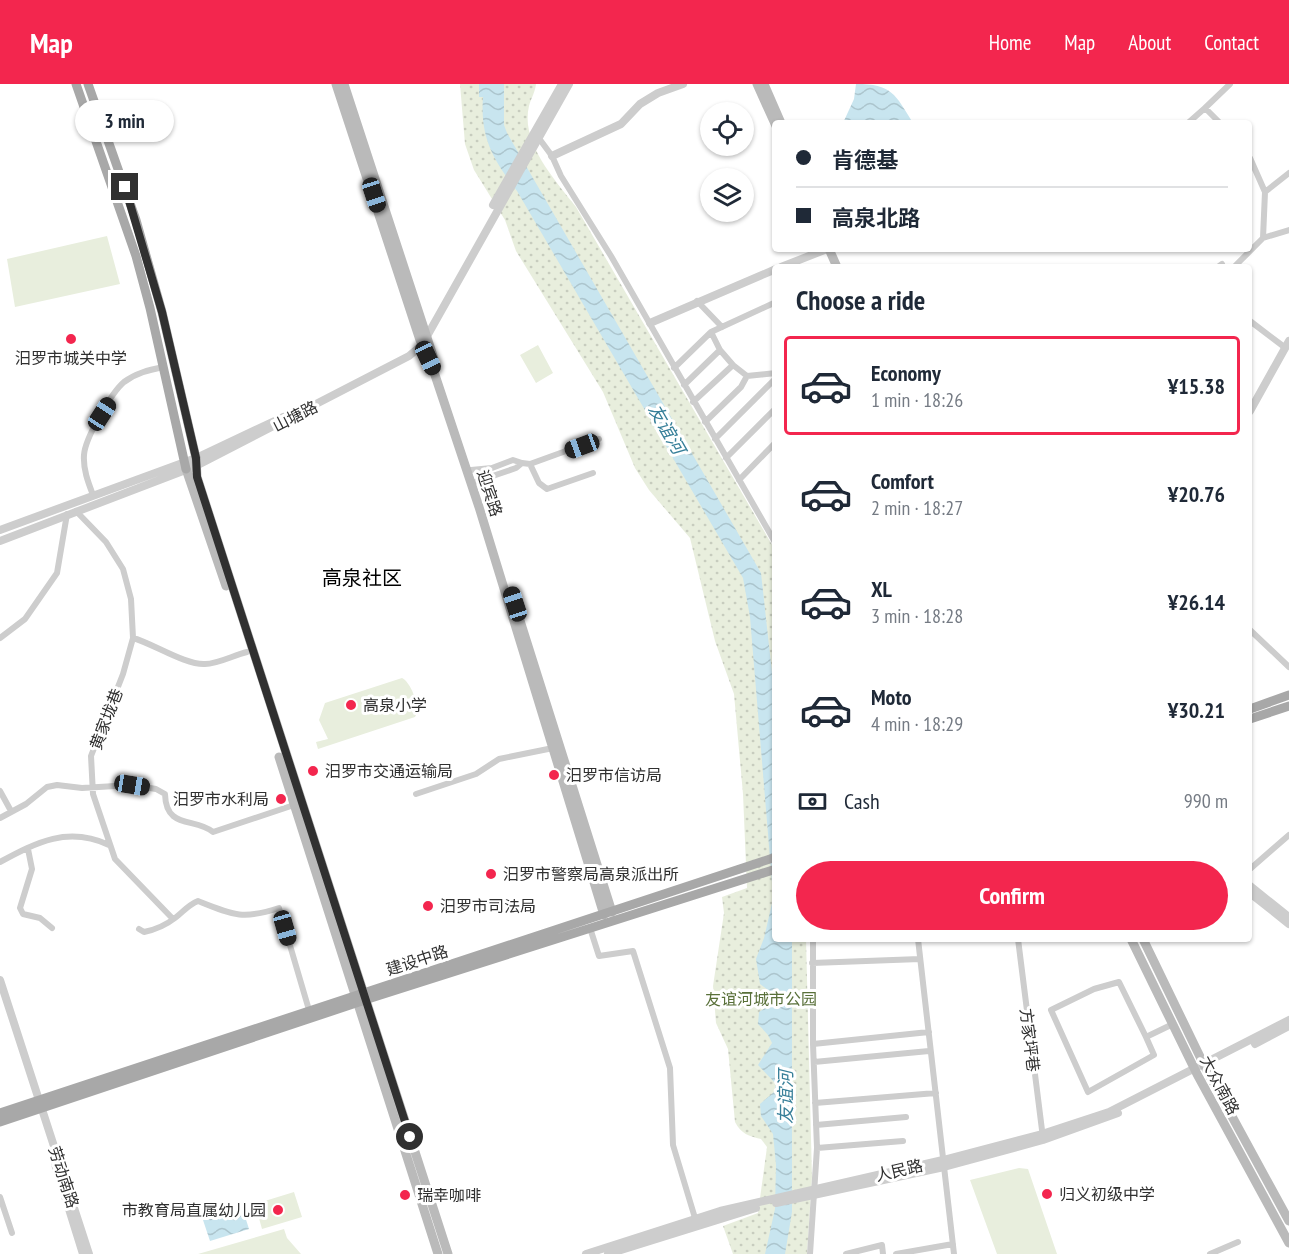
<!DOCTYPE html>
<meta charset="utf-8">
<style>
body{margin:0;font-family:"PT Sans Narrow","Noto Sans SC",sans-serif;background:#f2f2f3;color:#1f2937;height:100vh;display:flex;flex-direction:column;font-size:22px;white-space:nowrap}
*{box-sizing:border-box;margin:0}
p{font-size:20px;color:#747a83}
.icon{flex:none;width:33px;height:33px;fill:none;stroke:currentColor;stroke-width:2;stroke-linecap:round;stroke-linejoin:round}
.map{position:relative;flex:1;overflow:hidden}
.details{position:absolute;left:772px;top:180px;width:480px;height:678px;display:flex;flex-direction:column;background:#fff;border-radius:6px;box-shadow:0 2px 4px #0004}
.details>*{flex:none}
.banner{position:absolute;left:772px;top:36px;width:480px;height:132px;border-radius:6px;box-shadow:0 2px 4px #0004;display:grid;align-content:center;height:132px;padding:0 24px;background:#fff}
.tools{position:absolute;left:700px;top:18px;display:grid;gap:12px}
.tools a{display:grid;place-items:center;width:54px;height:54px;border-radius:50%;background:#fff;box-shadow:0 2px 4px #0004;font-size:30px}
.end{position:absolute;width:27px;height:27px;margin:-14px;border:8px solid #303030;background:#fff;box-shadow:0 0 0 3px #fff}
.from{border-radius:50%}
.bubble{position:absolute;height:42px;border-radius:21px;background:#fff;box-shadow:0 2px 4px #0004;font-size:20px;font-weight:600;line-height:42px;text-align:center}
.car{position:absolute;width:18px;height:36px;margin:-18px -9px;border-radius:8px;box-shadow:0 0 4px 2px #0007;background:linear-gradient(#222 24%,#8ab4d8 0 40%,#222 0 76%,#8ab4d8 0 86%,#222 0)}
.banner b{display:flex;align-items:center;gap:21px;height:57px;font-size:22px}
.banner b+b{border-top:2px solid #e0e1e3}
.banner i{width:15px;height:15px;background:#1f2937}
ul{padding:0;list-style:none}
li{display:flex;align-items:center;gap:18px;height:99px;margin:0 12px 9px;padding:0 12px;border:3px solid transparent;border-radius:6px}
li div{flex:1}
li b{display:block;font-size:22px}
li em{font-style:normal;font-weight:600}
li.on{border-color:#f3264e}
li>.icon{width:54px;height:54px;stroke-width:1.5}
h2{padding:0 24px;font-size:27px;line-height:72px}
.pay{display:flex;align-items:center;gap:15px;height:66px;padding:0 24px;font-size:22px}
.pay p{margin-inline-start:auto}
.action{display:flex;gap:12px;margin-top:auto;padding:12px 24px}
.action a{flex:1;height:69px;border-radius:36px;background:#f3264e;color:#fff;font-size:24px;font-weight:600;line-height:69px;text-align:center}
header{display:flex;align-items:center;gap:36px;box-sizing:border-box;height:84px;padding:0 30px;background:#f3264e;color:#fff}
header strong{font-size:28px}
nav{display:flex;gap:33px;margin-inline-start:auto;font-size:21px}
.map>svg:first-child{display:block}
</style>
<header>
<strong>Map</strong>
<nav><a>Home</a><a>Map</a><a>About</a><a>Contact</a></nav>
</header>
<div class="map">
<svg width="1289" height="1170" viewBox="0 0 1289 1170">
<defs>
<pattern id="park-dots" width="8" height="8" patternUnits="userSpaceOnUse" patternTransform="scale(1.5)"><rect width="8" height="8" fill="#e8eedd"/><path d="M2 2h.1M6 6h.1" fill="none" stroke="#c7ccbe" stroke-width="1.8" stroke-linecap="round"/></pattern>
<pattern id="water-waves" width="16" height="10" patternUnits="userSpaceOnUse" patternTransform="scale(1.5)"><rect width="16" height="10" fill="#c8e5ef"/><path d="M0 5q4-4 8 0t8 0" fill="none" stroke="#acc5cd"/></pattern>
</defs>
<rect width="100%" height="100%" fill="#fff"/>
<path fill="#e8eedd" d="M107 152 120 200 15 223 7 175Z
M538 261 553 289 536 299 520 271Z
M402 594C411 598 421 624 415 633L318 665 316 658 328 655 319 636 325 619Z
M1019 1084 1028 1085 1057 1170H997L970 1096Z
M294 1108 302 1133 262 1145 255 1120Z
M284 1145 287 1154 301 1170H198Z"/>
<path fill="url(#park-dots)" d="M460 0H536C535 9 531 14 529 22 520 59 556 97 576 123L775 466 776 855H806L812 1093 807 1170H733L723 1142 758 1129 767 1063 761 1055C749 1052 741 1050 735 1038L728 965 716 939 713 902 724 829 722 813 747 804 743 710 734 610 715 557 690 454 649 406 635 384 603 308 516 167 505 136 474 86 465 60Z"/>
<path fill="url(#water-waves)" d="M479 0H504V41L507 49 761 489 776 625V855H792V1128L785 1170H765L775 1125 776 1081 773 1050 761 1032 760 1020 774 1008 776 1000 758 981 772 959 768 951 758 940 759 928 771 920 772 909 760 900 756 875 764 854 773 815 772 798 750 533 743 494 517 107C493 75 480 54 483 13H479Z
M856 0C892 0 895 10 913 39H843L854 15Z
M242 1123 249 1145 210 1157 203 1136Z"/>
<g fill="none" stroke-linecap="round" stroke-linejoin="round">
<path stroke="#cdcdcd" stroke-width="6" d="M1205 24 1230 0
M1188 39 1205 24 1220 39
M538 53 552 72 561 92 611 172 776 460
M1250 74 1265 108
M1263 154 1289 146
M1218 183 1222 180 1223 183
M1234 183 1263 154 1265 108 1289 89
M697 217 722 243
M1250 237 1283 262
M720 266 733 281
M674 284 711 248 776 218
M684 301 720 266 711 248
M693 318 733 281 747 292 776 289
M705 338 741 303 747 292
M715 355 776 294
M726 374 776 324
M530 380 599 355
M471 386 492 384 513 376 522 379
M739 396 776 358
M475 398 516 384 522 379 530 380 539 399 547 405 593 389
M93 411C88 398 83 385 84 371 85 354 112 308 124 298 136 289 149 286 163 283
M76 427 106 458 123 485 131 515 133 554 123 590 91 672 93 710 115 775 173 835
M1250 546 1289 583
M0 554 25 535 57 489 67 430
M133 554C154 560 185 581 205 580 218 580 234 571 247 568
M0 707 11 727
M416 710 476 690 499 675 553 664
M0 734 26 720 47 703 57 701 82 704 132 701 156 705 165 710C166 746 195 733 213 748L294 721
M28 765 32 785 20 824 23 830 40 834 52 844
M0 778C37 758 68 742 109 761
M1250 785 1289 751
M590 844 599 872 633 867 670 984 673 1061 695 1134
M139 845 144 848C154 846 166 841 175 834 183 828 188 821 198 817 233 831 243 836 279 824L309 926
M918 855 954 1170
M1018 855 1043 1054
M812 879 920 875
M1146 953 1154 971 1088 1008 1051 926 1094 905 1119 898 1146 953 1173 940
M813 960 929 948
M814 978 929 967
M815 1019 936 1009
M816 1041 906 1033
M817 1064 903 1057
M0 1113 12 1149
M810 1170 817 1064 813 960V855
M846 1170 882 1161 883 1170
M896 1170 953 1160
M1210 1170 1238 1158"/>
<path stroke="#cdcdcd" stroke-width="8" d="M552 72 621 40 640 20 658 9 683 0
M493 121 562 0
M781 183 827 165
M650 239 776 185
M1250 327 1289 257
M0 446 196 374 283 333
M0 457 196 382 409 272 422 261 569 0
M1250 802 1289 833
M1250 809 1289 840
M0 896 89 1170
M1255 960 1289 942
M55 1080 83 1170
M776 1119 944 1083 1043 1056 1118 1029
M586 1170 720 1127 943 1076 1042 1050 1109 1028 1289 936
M608 1170 756 1124"/>
<path stroke="#bababa" stroke-width="9" d="M336 0 420 256 434 288 479 423 604 831
M344 0 434 275
M757 0 776 42
M764 0 781 39
M829 165 837 183
M196 374 197 393 448 1170
M186 385 226 502
M517 527 612 828
M279 673 438 1170
M1131 855 1197 990 1289 1159
M1143 855 1204 981 1289 1137"/>
<path stroke="#a8a8a8" stroke-width="9" d="M76 0 136 172 150 224 186 385
M88 0 136 136 162 228 196 374
M1250 625 1289 611
M1250 635 1289 622
M0 1029 776 773
M0 1038 371 914 776 785"/>
</g>
<g fill="none" stroke-linecap="round" stroke-linejoin="round">
<path stroke="#303030" stroke-width="8" d="M125 103 162 228 196 374 197 393 410 1053"/>
</g>
<g fill="#f3264e" stroke="#fff" stroke-width="2">
<circle cx="71" cy="255" r="6"/>
<circle cx="351" cy="621" r="6"/>
<circle cx="313" cy="687" r="6"/>
<circle cx="554" cy="691" r="6"/>
<circle cx="281" cy="715" r="6"/>
<circle cx="491" cy="790" r="6"/>
<circle cx="428" cy="822" r="6"/>
<circle cx="1047" cy="1110" r="6"/>
<circle cx="405" cy="1111" r="6"/>
<circle cx="278" cy="1126" r="6"/>
</g>
<g text-anchor="middle" dominant-baseline="central" stroke-width="6" stroke-linejoin="round" paint-order="stroke">
<g font-size="16" fill="#303030" stroke="#fff" text-anchor="start">
<text x="71" y="274" text-anchor="middle">汨罗市城关中学</text>
<text x="363" y="621">高泉小学</text>
<text x="325" y="687">汨罗市交通运输局</text>
<text x="566" y="691">汨罗市信访局</text>
<text x="269" y="715" text-anchor="end">汨罗市水利局</text>
<text x="503" y="790">汨罗市警察局高泉派出所</text>
<text x="440" y="822">汨罗市司法局</text>
<text x="1059" y="1110">归义初级中学</text>
<text x="417" y="1111">瑞幸咖啡</text>
<text x="266" y="1126" text-anchor="end">市教育局直属幼儿园</text>
</g>
<g font-size="16" fill="#303030" stroke="#fff">
<text transform="translate(295 332) rotate(-27)">山塘路</text>
<text transform="translate(490 409) rotate(72)">迎宾路</text>
<text transform="translate(106 635) rotate(-69)">黄家垅巷</text>
<text transform="translate(417 876) rotate(-18)">建设中路</text>
<text transform="translate(1030 956) rotate(83)">方家坪巷</text>
<text transform="translate(1220 1001) rotate(62)">大众南路</text>
<text transform="translate(899 1086) rotate(-13)">人民路</text>
<text transform="translate(64 1093) rotate(72)">劳动南路</text>
</g>
<g font-size="16" fill="#597039" stroke="#fff">
<text x="761" y="915">友谊河城市公园</text>
</g>
<g font-size="18" font-style="italic" fill="#377f99" stroke="#fff">
<text transform="translate(667 345) rotate(60)">友谊河</text>
<text transform="translate(785 1013) rotate(-90)">友谊河</text>
</g>
<g font-size="20" fill="#000" stroke="#fff">
<text x="362" y="494">高泉社区</text>
</g>
</g>
</svg>
<div class="tools">
<a><svg class="icon" aria-label="locate" viewBox="0 0 24 24"><circle cx="12" cy="12" r="6"/><path d="M12 2v4M12 18v4M2 12h4M18 12h4"/></svg></a>
<a><svg class="icon" aria-label="layers" viewBox="0 0 24 24"><path d="M12 4l9 5-9 5-9-5zM3 14l9 5 9-5"/></svg></a>
</div>
<i class="end from" style="left:410px;top:1053px"></i>
<i class="end" style="left:125px;top:103px"></i>
<div class="bubble" style="left:75px;top:16px;width:99px">3 min</div>
<i class="car" style="left:374px;top:111px;rotate:162deg"></i>
<i class="car" style="left:428px;top:274px;rotate:155deg"></i>
<i class="car" style="left:102px;top:330px;rotate:33deg"></i>
<i class="car" style="left:582px;top:362px;rotate:250deg"></i>
<i class="car" style="left:515px;top:520px;rotate:342deg"></i>
<i class="car" style="left:132px;top:701px;rotate:99deg"></i>
<i class="car" style="left:285px;top:844px;rotate:164deg"></i>
<div class="banner">
<b><i class="from"></i>肯德基</b>
<b><i></i>高泉北路</b>
</div>
<section class="details">
<h2>Choose a ride</h2>
<ul>
<li class="on"><svg class="icon" aria-label="car" viewBox="0 0 24 24"><path d="M5 17H2v-5l4-1 3-4h7l3 4 3 1v5h-3M9 17h6M6 11h13"/><circle cx="7" cy="17" r="2"/><circle cx="17" cy="17" r="2"/></svg><div><b>Economy</b><p>1 min · 18:26</p></div><em>¥15.38</em></li>
<li><svg class="icon" aria-label="car" viewBox="0 0 24 24"><path d="M5 17H2v-5l4-1 3-4h7l3 4 3 1v5h-3M9 17h6M6 11h13"/><circle cx="7" cy="17" r="2"/><circle cx="17" cy="17" r="2"/></svg><div><b>Comfort</b><p>2 min · 18:27</p></div><em>¥20.76</em></li>
<li><svg class="icon" aria-label="car" viewBox="0 0 24 24"><path d="M5 17H2v-5l4-1 3-4h7l3 4 3 1v5h-3M9 17h6M6 11h13"/><circle cx="7" cy="17" r="2"/><circle cx="17" cy="17" r="2"/></svg><div><b>XL</b><p>3 min · 18:28</p></div><em>¥26.14</em></li>
<li><svg class="icon" aria-label="car" viewBox="0 0 24 24"><path d="M5 17H2v-5l4-1 3-4h7l3 4 3 1v5h-3M9 17h6M6 11h13"/><circle cx="7" cy="17" r="2"/><circle cx="17" cy="17" r="2"/></svg><div><b>Moto</b><p>4 min · 18:29</p></div><em>¥30.21</em></li>
</ul>
<div class="pay"><svg class="icon" aria-label="cash" viewBox="0 0 24 24"><path d="M3 7h18v10H3z"/><circle cx="12" cy="12" r="2"/></svg>Cash<p>990 m</p></div>
<div class="action"><a>Confirm</a></div>
</section>
</div>
